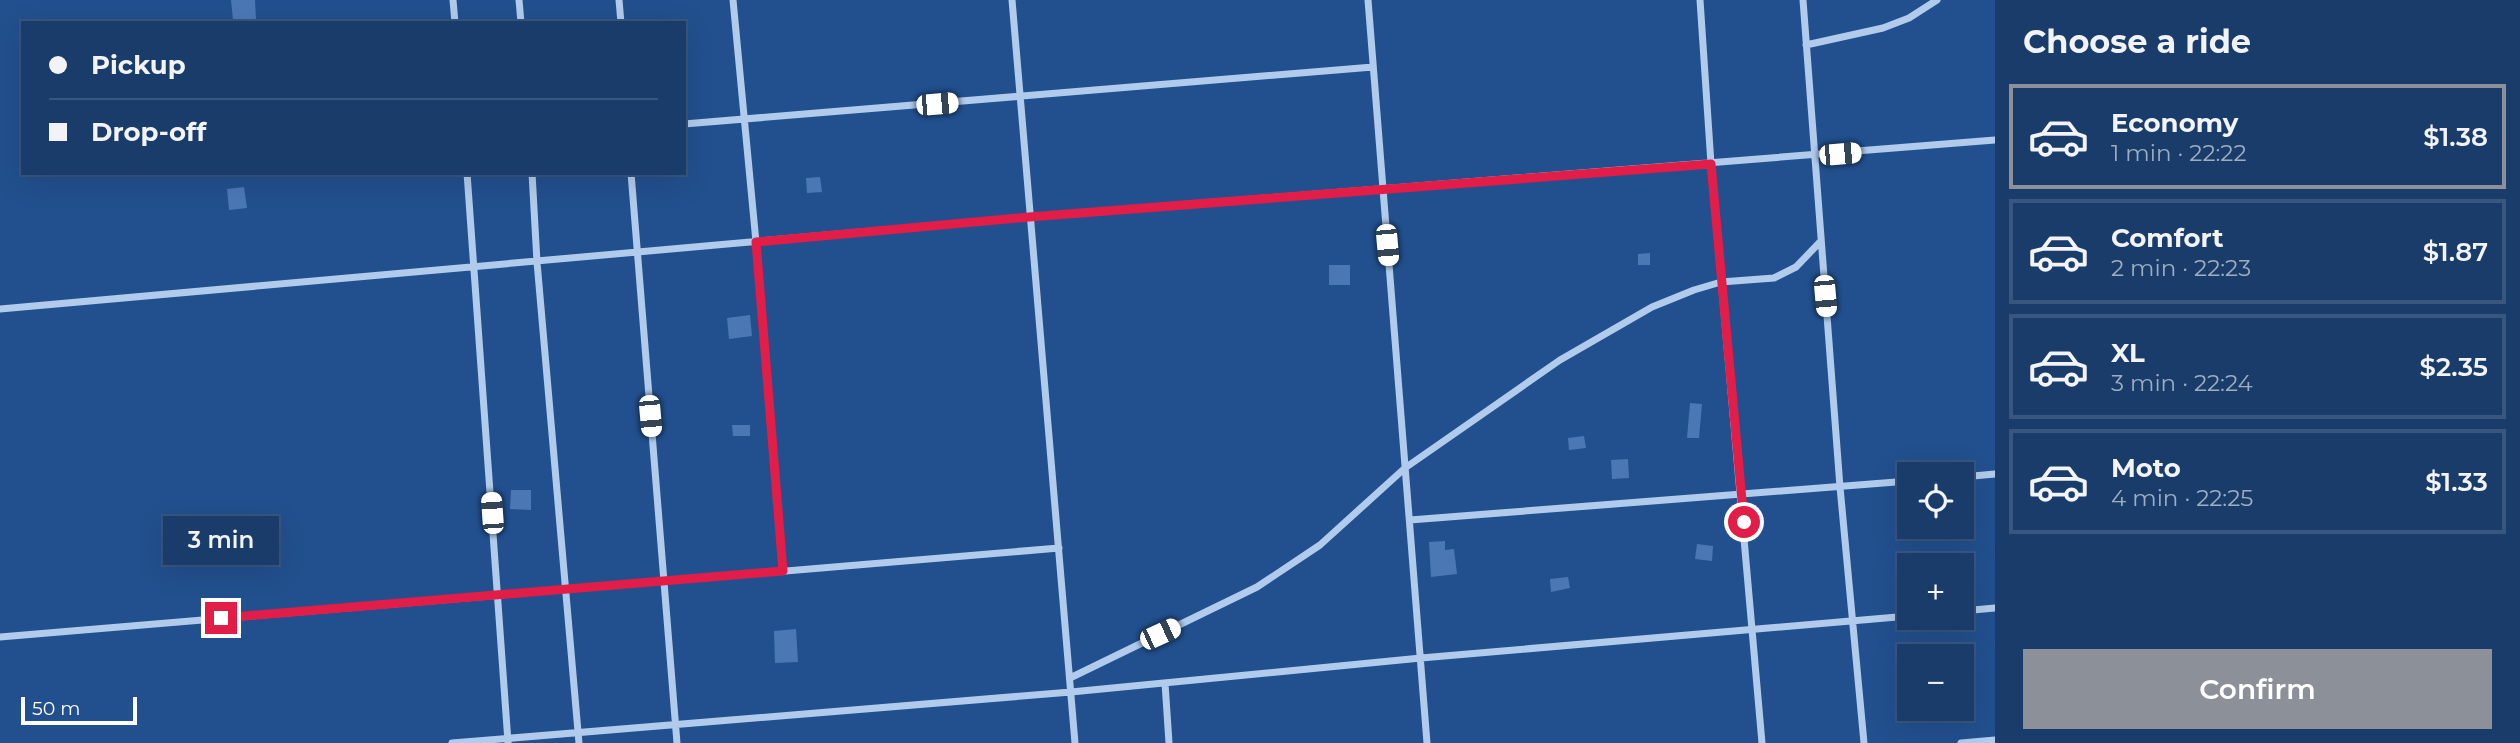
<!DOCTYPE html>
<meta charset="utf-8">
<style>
body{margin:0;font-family:Montserrat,sans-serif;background:#234370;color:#f1f3f6;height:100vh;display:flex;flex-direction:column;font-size:26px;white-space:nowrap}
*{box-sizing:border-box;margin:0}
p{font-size:23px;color:#9fadc1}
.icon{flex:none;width:38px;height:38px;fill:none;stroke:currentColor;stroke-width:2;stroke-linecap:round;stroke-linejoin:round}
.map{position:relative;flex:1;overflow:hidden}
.sheet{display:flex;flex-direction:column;background:#1a3c6a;width:525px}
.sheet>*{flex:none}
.guide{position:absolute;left:21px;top:21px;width:665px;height:154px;border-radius:0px;box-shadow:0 7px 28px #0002,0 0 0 2px #38567e;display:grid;align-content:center;height:154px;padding:0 28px;background:#1a3c6a}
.buttons{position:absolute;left:1897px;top:462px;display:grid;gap:14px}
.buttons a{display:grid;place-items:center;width:77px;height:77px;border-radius:0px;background:#1a3c6a;box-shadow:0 7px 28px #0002,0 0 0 2px #38567e;font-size:35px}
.scale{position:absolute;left:21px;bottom:18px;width:116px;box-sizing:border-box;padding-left:7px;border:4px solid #fff;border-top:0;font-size:19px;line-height:24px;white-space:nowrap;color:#fff;-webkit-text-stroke:5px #22508e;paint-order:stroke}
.end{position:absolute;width:32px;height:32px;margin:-16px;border:9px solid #e11d48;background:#fff;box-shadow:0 0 0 4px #fff}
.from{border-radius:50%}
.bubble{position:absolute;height:49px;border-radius:0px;background:#1a3c6a;box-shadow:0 7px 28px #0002,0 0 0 2px #38567e;font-size:23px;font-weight:600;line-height:49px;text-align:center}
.car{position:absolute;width:21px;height:42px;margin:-21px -10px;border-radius:9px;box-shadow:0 0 5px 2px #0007;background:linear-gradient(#fff 24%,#345 0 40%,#fff 0 76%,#345 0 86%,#fff 0)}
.guide b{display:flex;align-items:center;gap:24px;height:66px;font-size:26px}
.guide b+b{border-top:2px solid #38567e}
.guide i{width:18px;height:18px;background:#f1f3f6}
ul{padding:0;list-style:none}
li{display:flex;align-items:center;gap:21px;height:105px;margin:0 14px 10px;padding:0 14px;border:4px solid #38567e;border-radius:0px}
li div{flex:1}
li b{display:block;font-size:26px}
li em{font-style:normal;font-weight:600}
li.selected{border-color:#8c9099}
li>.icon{width:63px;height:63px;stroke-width:1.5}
h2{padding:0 28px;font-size:32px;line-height:84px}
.action{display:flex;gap:14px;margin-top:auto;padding:14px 28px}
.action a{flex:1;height:80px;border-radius:0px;background:#8c9099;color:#fff;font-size:28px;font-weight:600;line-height:80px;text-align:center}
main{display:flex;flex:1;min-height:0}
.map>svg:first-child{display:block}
</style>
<main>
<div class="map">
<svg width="1995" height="743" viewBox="0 0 1995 743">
<rect width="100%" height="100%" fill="#22508e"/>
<path fill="#4b78b5" d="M231 0H255L256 19 233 20Z
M820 177 822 192 807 193 806 178Z
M244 187 247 208 229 210 227 189Z
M1650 253V265H1638V254Z
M1329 265H1350V285H1329Z
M750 315 752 336 729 339 727 318Z
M1690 403 1702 404 1699 438H1687Z
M732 425H750V436H733Z
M1584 436 1586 448 1569 450 1568 438Z
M1628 459 1629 478 1612 479 1611 460Z
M511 490H531V510L510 509Z
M1445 541V550L1454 549 1457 574 1431 577 1429 542Z
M1697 544 1713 546 1712 561 1695 559Z
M1568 577 1570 588 1551 592 1550 579Z
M796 629 798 662 775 663 774 631Z"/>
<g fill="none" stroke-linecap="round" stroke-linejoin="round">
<path stroke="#b1cbec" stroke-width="7" d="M453 0 455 23
M519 0 521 23
M619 0 621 23
M733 0 756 242 783 571
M1012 0 1075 743
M1368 0 1427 743
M1700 0 1711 164 1762 743
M1803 0 1840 487 1864 743
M1806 45 1883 28 1909 18 1937 0
M684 124 1373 67
M467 173 508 742
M532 173 537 262 579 743
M631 173 677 743
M0 309 1029 217 1995 140
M1962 477 1995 474
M1410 520 1909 481
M1962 611 1995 608
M0 637 1059 548
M1070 678 1257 587 1320 545 1405 468 1560 360 1652 307 1694 290 1721 282 1774 278 1796 267 1820 242
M1165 683 1169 743
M452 743 1071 692 1421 658 1909 616
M1961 743 1995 740"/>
</g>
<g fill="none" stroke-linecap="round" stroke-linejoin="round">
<path stroke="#e11d48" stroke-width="9" d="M221 618 783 571 756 242 1029 217 1711 164 1744 522"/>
</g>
</svg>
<div class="buttons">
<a><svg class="icon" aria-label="locate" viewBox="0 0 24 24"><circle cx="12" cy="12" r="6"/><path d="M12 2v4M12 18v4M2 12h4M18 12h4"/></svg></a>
<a>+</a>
<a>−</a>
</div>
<div class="scale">50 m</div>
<i class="end from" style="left:1744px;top:522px"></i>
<i class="end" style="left:221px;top:618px"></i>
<div class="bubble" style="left:163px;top:516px;width:116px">3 min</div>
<i class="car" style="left:937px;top:104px;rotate:85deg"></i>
<i class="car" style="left:1840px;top:154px;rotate:85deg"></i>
<i class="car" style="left:1387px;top:245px;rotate:175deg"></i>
<i class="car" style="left:1825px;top:296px;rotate:175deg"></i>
<i class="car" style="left:650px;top:416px;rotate:175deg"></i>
<i class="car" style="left:492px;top:513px;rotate:356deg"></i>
<i class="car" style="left:1160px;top:634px;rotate:65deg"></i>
<div class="guide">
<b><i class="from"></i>Pickup</b>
<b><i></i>Drop-off</b>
</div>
</div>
<section class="sheet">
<h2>Choose a ride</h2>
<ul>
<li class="selected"><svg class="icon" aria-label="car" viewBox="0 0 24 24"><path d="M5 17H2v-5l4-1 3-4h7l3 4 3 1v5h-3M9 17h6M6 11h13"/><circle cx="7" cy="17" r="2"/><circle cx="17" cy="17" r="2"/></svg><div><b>Economy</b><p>1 min · 22:22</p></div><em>$1.38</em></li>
<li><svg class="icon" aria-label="car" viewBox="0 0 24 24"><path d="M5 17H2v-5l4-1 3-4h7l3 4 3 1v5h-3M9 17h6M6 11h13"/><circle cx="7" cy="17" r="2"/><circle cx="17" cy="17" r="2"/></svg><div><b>Comfort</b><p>2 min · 22:23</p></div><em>$1.87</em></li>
<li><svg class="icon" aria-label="car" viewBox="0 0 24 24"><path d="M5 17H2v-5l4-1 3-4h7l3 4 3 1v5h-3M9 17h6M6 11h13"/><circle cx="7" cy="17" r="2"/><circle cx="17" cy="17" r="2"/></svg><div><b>XL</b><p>3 min · 22:24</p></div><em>$2.35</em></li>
<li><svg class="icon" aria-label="car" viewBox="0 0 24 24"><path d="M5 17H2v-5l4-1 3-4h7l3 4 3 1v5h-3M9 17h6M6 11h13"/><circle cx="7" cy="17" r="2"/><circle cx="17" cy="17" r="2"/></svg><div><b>Moto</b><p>4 min · 22:25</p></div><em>$1.33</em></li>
</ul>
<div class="action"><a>Confirm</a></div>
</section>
</main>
